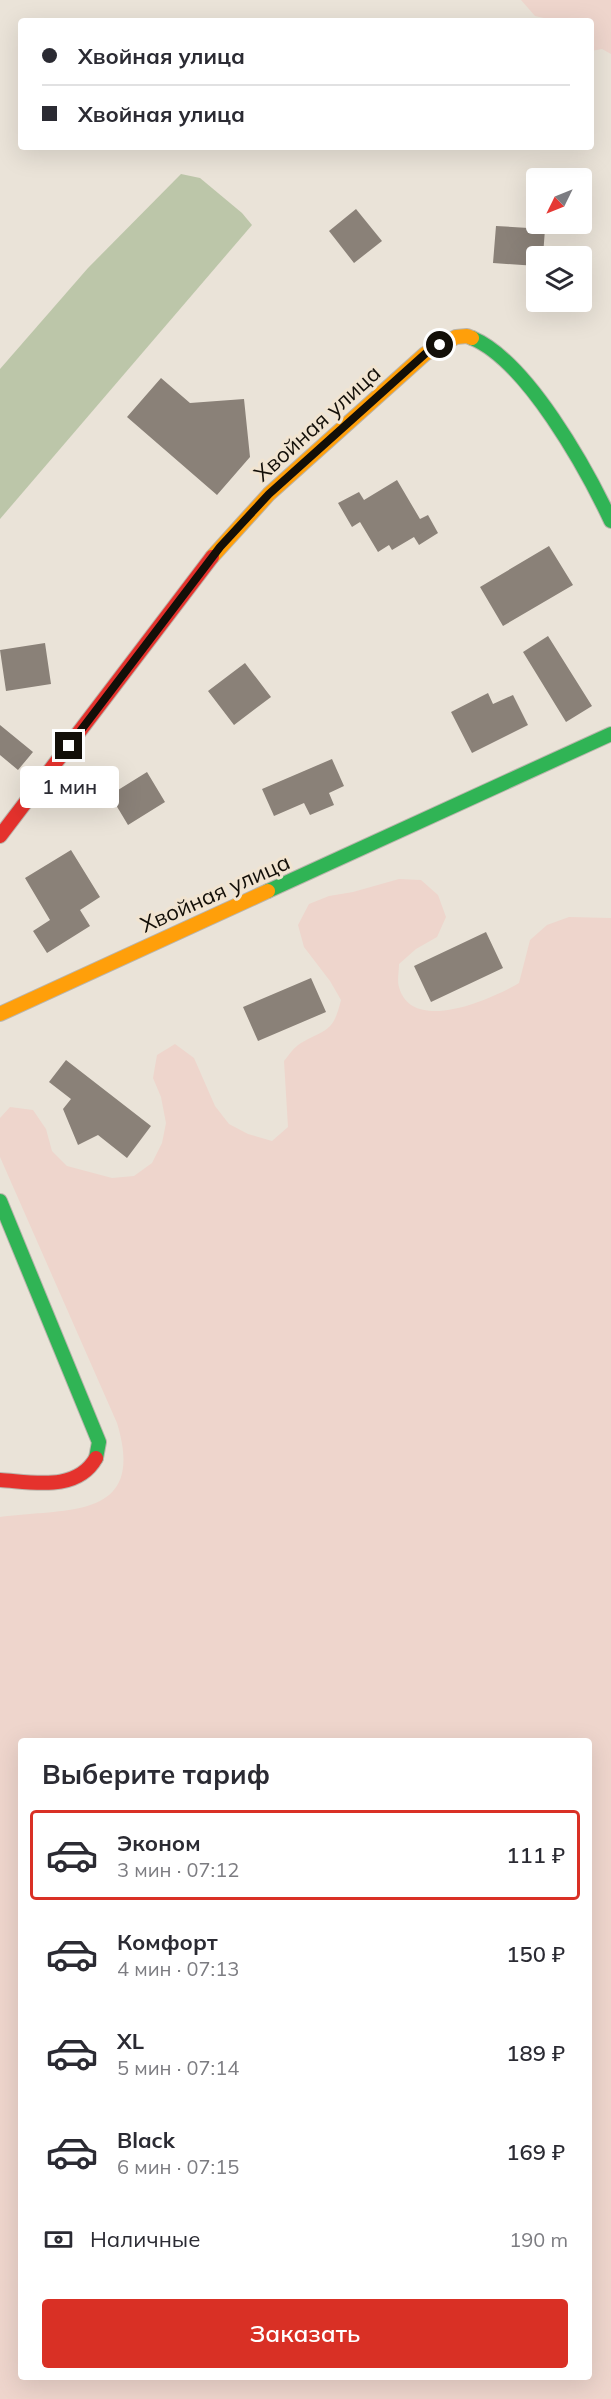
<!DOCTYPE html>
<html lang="ru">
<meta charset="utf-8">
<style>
body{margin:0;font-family:Mulish,sans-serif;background:#f2f2f3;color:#2b2b33;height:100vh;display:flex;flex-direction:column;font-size:22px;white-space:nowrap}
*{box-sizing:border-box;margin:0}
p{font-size:20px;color:#7c7c81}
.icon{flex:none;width:33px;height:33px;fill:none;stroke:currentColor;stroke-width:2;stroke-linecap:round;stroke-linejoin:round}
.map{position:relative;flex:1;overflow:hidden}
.panel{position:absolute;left:18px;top:1738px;width:574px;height:642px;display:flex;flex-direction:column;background:#fff;border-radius:6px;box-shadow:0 6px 24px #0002}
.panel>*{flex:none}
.hud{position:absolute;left:18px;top:18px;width:576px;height:132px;border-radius:6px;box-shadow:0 6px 24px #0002;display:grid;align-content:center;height:132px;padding:0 24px;background:#fff}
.needle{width:39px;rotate:227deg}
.buttons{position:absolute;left:526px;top:168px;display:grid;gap:12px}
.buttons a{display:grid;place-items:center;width:66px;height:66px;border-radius:6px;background:#fff;box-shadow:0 6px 24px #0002;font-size:30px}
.end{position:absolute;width:27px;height:27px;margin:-14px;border:8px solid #130f08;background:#fff;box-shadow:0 0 0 3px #fff}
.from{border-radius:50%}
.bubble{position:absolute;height:42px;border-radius:6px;background:#fff;box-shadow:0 6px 24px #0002;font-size:20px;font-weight:600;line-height:42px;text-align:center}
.hud b{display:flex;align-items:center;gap:21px;height:57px;font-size:22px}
.hud b+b{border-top:2px solid #e1e1e2}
.hud i{width:15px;height:15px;background:#2b2b33}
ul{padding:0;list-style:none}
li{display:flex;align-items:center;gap:18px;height:90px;margin:0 12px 9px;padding:0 12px;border:3px solid transparent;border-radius:6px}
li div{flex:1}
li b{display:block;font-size:22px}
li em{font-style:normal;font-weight:600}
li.selected{border-color:#d93025}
li>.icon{width:54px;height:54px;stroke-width:1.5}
h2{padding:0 24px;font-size:27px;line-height:72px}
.pay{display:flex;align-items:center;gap:15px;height:66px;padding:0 24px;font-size:22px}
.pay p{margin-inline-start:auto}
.button{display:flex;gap:12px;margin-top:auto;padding:12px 24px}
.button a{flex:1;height:69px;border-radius:6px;background:#d93025;color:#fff;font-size:24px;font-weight:600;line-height:69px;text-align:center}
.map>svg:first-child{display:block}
</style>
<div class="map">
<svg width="611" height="2399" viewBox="0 0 611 2399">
<rect width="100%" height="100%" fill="#eae3d8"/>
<path fill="#eed5cc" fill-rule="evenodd" d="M521 0H611V54L602 49 591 51V21H557L535 16Z
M399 879 421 880 438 895 446 917 437 937 416 949 399 964C399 971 397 981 399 987 412 1035 492 999 519 983L530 940 547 925 569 917 611 918V2399H0V1517C67 1508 147 1521 117 1423L0 1157V1118L10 1107 33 1110 46 1129 52 1151 67 1166 112 1178 134 1176 152 1163 162 1143 166 1123 161 1097 153 1078 157 1055 175 1044 194 1058 215 1106 229 1124 248 1134 272 1141 288 1127 284 1061C289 1055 294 1047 301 1043 327 1028 333 1033 341 1000L330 981 304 947 298 925 309 904 329 896 353 892ZM487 1737 480 1741 590 1742V2378H21V1742H477Z"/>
<path fill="#bcc6a9" d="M181 174 200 178 242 213 252 225 0 519V369L88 268Z"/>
<path fill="#8a8178" d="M356 209 382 241 354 263 329 231Z
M496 226 545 229 543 256H537V266L493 263Z
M161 378 190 403 244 399 250 457 217 495 127 417Z
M397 480 420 519 428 515 438 533 419 545 414 537 392 550 389 545 378 552 360 522 352 527 338 503 359 492 364 500Z
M549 546 573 585 503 626 480 587Z
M548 636 592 706 566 722 523 652Z
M45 643 51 684 6 691 0 650Z
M245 663 271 697 234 725 208 691Z
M488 693 493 704 513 695 528 725 472 753 451 712Z
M0 725 33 752 18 770 0 755Z
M332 759 344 786 329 793 334 805 310 815 304 803 274 816 262 789Z
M147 772 165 802 128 825 110 795Z
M71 850 100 897 80 910 90 926 47 953 33 931 50 920 25 878Z
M486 932 503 968 431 1002 414 966Z
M311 978 326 1012 258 1041 243 1007Z
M66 1060 151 1126 127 1158 98 1135 78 1145 63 1109 71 1099 49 1082Z"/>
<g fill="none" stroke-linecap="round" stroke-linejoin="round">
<defs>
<path id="fast" d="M472 338C527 361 586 468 611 521
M268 891 611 734
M0 1201 99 1442 96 1458"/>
<path id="slow" d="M212 557 269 494 425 354 456 337 467 336 472 338
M0 1014 268 891"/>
<path id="jam" d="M0 836 212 557
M0 1480C33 1482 77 1492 96 1458"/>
</defs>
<use href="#fast" stroke="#bab5ac" stroke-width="16"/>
<use href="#slow" stroke="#bab5ac" stroke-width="16"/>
<use href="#jam" stroke="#bab5ac" stroke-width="16"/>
<use href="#fast" stroke="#30b455" stroke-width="14"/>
<use href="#slow" stroke="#ff9f0a" stroke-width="14"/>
<use href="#jam" stroke="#e5322d" stroke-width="14"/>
</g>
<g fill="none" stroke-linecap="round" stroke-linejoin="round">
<path stroke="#130f08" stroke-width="8" d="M69 746 220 547 269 494 425 354 440 345"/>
</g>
<g text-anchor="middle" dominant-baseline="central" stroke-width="6" stroke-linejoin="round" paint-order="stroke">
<g font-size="22" fill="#130f08" stroke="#f1e4d1">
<text transform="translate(317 423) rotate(-42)">Хвойная улица</text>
<text transform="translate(215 893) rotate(-24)">Хвойная улица</text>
</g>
</g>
</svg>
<div class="buttons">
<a><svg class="needle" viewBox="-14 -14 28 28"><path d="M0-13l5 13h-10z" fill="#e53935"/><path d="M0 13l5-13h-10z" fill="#7c7c81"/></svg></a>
<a><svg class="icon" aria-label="layers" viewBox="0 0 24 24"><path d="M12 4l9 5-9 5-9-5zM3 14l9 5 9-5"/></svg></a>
</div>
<i class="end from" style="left:440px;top:345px"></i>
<i class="end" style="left:69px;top:746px"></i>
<div class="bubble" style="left:20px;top:766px;width:99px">1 мин</div>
<div class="hud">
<b><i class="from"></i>Хвойная улица</b>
<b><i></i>Хвойная улица</b>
</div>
<section class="panel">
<h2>Выберите тариф</h2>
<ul>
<li class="selected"><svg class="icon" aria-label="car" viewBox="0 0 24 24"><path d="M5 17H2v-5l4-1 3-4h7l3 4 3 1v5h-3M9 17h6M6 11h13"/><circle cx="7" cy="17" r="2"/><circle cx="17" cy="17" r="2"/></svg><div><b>Эконом</b><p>3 мин · 07:12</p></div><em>111 ₽</em></li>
<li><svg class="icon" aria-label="car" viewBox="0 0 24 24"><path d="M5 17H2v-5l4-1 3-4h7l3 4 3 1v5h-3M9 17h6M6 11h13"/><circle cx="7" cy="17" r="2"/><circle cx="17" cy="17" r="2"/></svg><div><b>Комфорт</b><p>4 мин · 07:13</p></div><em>150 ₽</em></li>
<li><svg class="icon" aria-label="car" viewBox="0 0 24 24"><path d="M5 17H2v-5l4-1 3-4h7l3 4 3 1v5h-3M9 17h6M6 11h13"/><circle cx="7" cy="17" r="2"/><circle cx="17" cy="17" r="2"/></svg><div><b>XL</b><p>5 мин · 07:14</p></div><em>189 ₽</em></li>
<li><svg class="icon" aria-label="car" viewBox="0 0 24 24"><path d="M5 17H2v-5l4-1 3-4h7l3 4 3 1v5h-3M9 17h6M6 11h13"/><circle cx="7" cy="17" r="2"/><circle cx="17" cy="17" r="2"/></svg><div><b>Black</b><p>6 мин · 07:15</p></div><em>169 ₽</em></li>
</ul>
<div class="pay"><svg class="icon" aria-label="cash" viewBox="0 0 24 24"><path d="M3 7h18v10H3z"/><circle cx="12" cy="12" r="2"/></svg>Наличные<p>190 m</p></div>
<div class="button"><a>Заказать</a></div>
</section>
</div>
